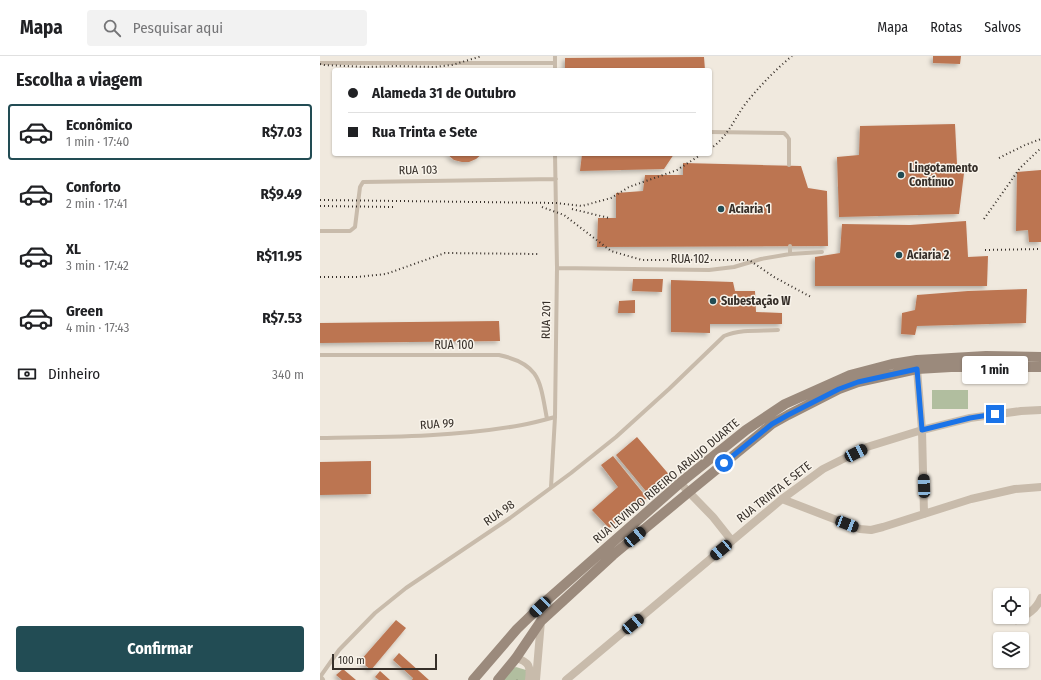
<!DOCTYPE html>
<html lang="pt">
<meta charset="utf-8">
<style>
body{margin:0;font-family:"Fira Sans Condensed",sans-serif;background:#f2f2f2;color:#202124;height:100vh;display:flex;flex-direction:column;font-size:15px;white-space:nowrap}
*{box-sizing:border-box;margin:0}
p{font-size:13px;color:#757577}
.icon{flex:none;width:22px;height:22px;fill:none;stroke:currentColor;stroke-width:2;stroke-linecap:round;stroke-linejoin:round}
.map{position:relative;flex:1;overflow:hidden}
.sheet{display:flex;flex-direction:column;background:#fff;width:320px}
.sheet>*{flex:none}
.top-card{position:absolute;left:12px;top:12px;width:380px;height:88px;border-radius:4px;box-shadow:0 1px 3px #0004;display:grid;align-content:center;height:88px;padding:0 16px;background:#fff}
.buttons{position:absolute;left:673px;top:532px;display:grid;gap:8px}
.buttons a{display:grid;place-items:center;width:36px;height:36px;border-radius:4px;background:#fff;box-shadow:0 1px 3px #0004;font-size:20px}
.scale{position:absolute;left:12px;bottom:10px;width:105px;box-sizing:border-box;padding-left:4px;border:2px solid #362f29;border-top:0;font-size:11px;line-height:14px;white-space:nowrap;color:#362f29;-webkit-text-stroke:3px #f8f3ea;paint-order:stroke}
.end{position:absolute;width:18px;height:18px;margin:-9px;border:5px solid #1a73e8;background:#fff;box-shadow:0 0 0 2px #fff}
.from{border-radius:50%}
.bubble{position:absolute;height:28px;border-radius:4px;background:#fff;box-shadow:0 1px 3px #0004;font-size:13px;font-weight:700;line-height:28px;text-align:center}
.car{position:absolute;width:12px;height:24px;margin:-12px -6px;border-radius:5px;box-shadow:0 0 3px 1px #0007;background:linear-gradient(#222 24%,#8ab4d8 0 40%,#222 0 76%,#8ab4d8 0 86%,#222 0)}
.top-card b{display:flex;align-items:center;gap:14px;height:38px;font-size:15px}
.top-card b+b{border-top:1px solid #e0e0e0}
.top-card i{width:10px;height:10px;background:#202124}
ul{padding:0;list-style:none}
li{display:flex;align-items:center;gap:12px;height:56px;margin:0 8px 6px;padding:0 8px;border:2px solid transparent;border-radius:4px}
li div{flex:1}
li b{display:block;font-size:15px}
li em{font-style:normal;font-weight:700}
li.current{border-color:#224c54}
li>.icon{width:36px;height:36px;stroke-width:1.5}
h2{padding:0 16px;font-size:18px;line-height:48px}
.pay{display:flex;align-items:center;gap:10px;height:44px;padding:0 16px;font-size:15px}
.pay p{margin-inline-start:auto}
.cta{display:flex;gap:8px;margin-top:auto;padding:8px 16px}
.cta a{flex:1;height:46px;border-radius:4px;background:#224c54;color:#fff;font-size:16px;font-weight:700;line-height:46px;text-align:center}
header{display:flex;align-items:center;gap:24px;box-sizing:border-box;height:56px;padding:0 20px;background:#fff;border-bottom:1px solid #e0e0e0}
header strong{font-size:19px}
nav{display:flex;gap:22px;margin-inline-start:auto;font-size:14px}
.search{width:280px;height:36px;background:#f2f2f2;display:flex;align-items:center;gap:10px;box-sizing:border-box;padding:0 14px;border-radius:4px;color:#757577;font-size:15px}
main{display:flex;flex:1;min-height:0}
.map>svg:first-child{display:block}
</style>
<header>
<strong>Mapa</strong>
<div class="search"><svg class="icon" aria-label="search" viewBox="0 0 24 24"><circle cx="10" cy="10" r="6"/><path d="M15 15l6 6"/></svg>Pesquisar aqui</div>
<nav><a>Mapa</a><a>Rotas</a><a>Salvos</a></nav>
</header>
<main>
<section class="sheet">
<h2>Escolha a viagem</h2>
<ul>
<li class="current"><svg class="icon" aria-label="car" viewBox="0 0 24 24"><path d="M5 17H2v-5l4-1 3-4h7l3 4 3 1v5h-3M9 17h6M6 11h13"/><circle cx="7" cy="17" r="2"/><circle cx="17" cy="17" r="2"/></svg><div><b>Econômico</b><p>1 min · 17:40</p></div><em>R$7.03</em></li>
<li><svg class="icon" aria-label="car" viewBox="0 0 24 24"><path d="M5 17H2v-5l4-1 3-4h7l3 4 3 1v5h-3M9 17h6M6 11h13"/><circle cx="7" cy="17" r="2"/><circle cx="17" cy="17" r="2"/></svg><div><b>Conforto</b><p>2 min · 17:41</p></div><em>R$9.49</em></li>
<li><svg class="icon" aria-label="car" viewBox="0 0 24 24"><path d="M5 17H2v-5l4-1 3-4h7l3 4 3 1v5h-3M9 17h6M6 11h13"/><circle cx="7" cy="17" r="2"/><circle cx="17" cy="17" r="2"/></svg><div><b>XL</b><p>3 min · 17:42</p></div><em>R$11.95</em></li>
<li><svg class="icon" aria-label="car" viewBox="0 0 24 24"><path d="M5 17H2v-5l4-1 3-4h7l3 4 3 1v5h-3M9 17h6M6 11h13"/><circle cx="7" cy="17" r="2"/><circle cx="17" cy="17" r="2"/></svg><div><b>Green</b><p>4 min · 17:43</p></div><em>R$7.53</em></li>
</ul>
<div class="pay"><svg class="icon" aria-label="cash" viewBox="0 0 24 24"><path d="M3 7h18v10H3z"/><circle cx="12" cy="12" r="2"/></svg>Dinheiro<p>340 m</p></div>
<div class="cta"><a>Confirmar</a></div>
</section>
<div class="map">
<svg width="721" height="624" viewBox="0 0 721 624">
<defs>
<pattern id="park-tufts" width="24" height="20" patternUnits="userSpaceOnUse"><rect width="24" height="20" fill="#b1be9f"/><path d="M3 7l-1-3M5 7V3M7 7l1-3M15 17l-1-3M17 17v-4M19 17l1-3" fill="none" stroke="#919b82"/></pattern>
<filter id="shadow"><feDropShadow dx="-2.5" dy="2.5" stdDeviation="2" flood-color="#0004"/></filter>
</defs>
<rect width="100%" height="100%" fill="#f0e9de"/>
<path fill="#b1be9f" d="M612 334H648V353H612Z"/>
<path fill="url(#park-tufts)" d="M196 611 206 614 208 624H182L189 614Z"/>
<path fill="#bc7551" filter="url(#shadow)" d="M613 0H641L640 8 613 7Z
M384 1 385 14H245V2Z
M635 68 637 108 645 109 639 158 519 161 517 101 539 99 540 70Z
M127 98H162L156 103 149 106H142L134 104Z
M262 98H354L344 113 260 115Z
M363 107 481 110 488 132 507 135 508 190 277 191 278 162H296V137L323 135 325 119H363Z
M721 114V186H709L708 174 696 175 697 116Z
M646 165 648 201 668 200 667 230H495V201L520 197 522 168 590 169Z
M313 223H343L342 236 312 235Z
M351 224 413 226 415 235H435L436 256 462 257V268H390V277L351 276Z
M707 233 706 267 597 270 595 279 581 278 582 257 595 254 597 239 648 235Z
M315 244V257H298L299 245Z
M179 265 180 285 0 287V267Z
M317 381 352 422 330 440 296 399Z
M293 400 327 442 289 472 272 454 298 431 281 409Z
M51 405V438L0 439V406Z
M76 564 86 572 51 614 40 605Z
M79 597 109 624H92L93 622 73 604Z
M23 613 36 624H22L16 619Z
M60 615 70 624H59L55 621Z"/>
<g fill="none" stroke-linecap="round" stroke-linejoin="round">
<path stroke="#c8bbab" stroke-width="4" d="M235 0V14
M0 7H235
M390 76 464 77 467 80 469 83V109
M0 175H30L35 171 40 131 43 126 236 123
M470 190V198
M237 212 389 214 414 211 441 203 470 198 502 196
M0 299H179C221 308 220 326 227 363
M0 382C67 381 136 381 202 369 213 367 224 364 235 361
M231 431 235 361 237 212 235 98
M0 621 19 594 55 557 86 532 190 462 251 417 296 381 349 333 404 280C421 273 440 275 458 274"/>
<path stroke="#c8bbab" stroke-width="8" d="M597 313 602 374 604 458
M360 427 393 461 412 485
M462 443 540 473 551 474 563 471 651 443 695 433 721 431
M696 564C707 559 716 554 721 542
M196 602C209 606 211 610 209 624
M0 623 1 624
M216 624 221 565
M246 624 462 443 503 413 547 391 602 374 650 362 701 355 721 354"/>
<path stroke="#9b8a7c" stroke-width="10" d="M153 624 197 573 227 544 360 427 426 374 465 348 530 319 572 308 597 304 666 300 721 301
M178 624 196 602 221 565 244 544 293 499 369 436 452 368 468 359 519 333 538 326 597 313 631 311H721"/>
<path stroke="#362f29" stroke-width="2" stroke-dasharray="1 3" stroke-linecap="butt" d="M0 8 4 9 47 11 76 10 114 11 132 9 162 0
M390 93C408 81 414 63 426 47 440 30 455 14 472 0
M679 102 705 89 721 83
M0 144 236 147 262 150 291 142 309 131 357 114 382 98
M0 150 74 151
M222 151 244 159 291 195 322 204H429L454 221 491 241
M252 153 289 162
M664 163 700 112 721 92
M665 194 721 193
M0 221H37L66 218 125 197 219 198"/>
</g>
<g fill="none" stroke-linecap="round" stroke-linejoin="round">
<path stroke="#1a73e8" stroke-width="5" d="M404 407 452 368 468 359 519 333 538 326 597 313 602 374 650 362 675 358"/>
</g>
<g fill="#224c54" stroke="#f8f3ea" stroke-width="1.5">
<circle cx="581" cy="119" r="4"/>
<circle cx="401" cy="153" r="4"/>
<circle cx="579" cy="199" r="4"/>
<circle cx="393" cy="245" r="4"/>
</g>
<g text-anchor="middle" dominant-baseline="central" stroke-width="3" stroke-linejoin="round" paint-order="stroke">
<g font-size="12" font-weight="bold" fill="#362f29" stroke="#f8f3ea" text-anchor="start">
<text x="589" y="112">Lingotamento<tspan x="589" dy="14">Contínuo</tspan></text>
<text x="409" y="153">Aciaria 1</text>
<text x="587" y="199">Aciaria 2</text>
<text x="401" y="245">Subestação W</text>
</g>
<g font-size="12" fill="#362f29" stroke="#f8f3ea">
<text transform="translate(98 114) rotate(-1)">RUA 103</text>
<text x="370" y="203">RUA 102</text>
<text transform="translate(226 264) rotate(-89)">RUA 201</text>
<text x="134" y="289">RUA 100</text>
<text transform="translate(117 368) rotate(-4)">RUA 99</text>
<text transform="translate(346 425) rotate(-40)">RUA LEVINDO RIBEIRO ARAUJO DUARTE</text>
<text transform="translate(454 436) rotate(-38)">RUA TRINTA E SETE</text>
<text transform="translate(179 457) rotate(-35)">RUA 98</text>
</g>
</g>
</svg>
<div class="buttons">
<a><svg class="icon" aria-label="locate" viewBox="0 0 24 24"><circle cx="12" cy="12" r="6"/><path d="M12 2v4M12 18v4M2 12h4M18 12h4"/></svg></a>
<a><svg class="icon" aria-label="layers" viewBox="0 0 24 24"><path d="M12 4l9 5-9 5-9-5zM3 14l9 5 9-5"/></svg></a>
</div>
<div class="scale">100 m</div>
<i class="end from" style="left:404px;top:407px"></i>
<i class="end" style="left:675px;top:358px"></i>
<div class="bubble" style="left:642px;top:300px;width:66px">1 min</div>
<i class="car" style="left:536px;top:397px;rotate:63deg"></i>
<i class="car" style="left:604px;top:430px;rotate:358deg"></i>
<i class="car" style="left:527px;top:468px;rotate:111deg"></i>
<i class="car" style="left:315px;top:481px;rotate:50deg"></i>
<i class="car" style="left:401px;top:494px;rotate:230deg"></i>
<i class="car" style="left:220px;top:551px;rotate:226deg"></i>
<i class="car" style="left:313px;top:568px;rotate:50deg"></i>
<div class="top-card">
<b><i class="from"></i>Alameda 31 de Outubro</b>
<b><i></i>Rua Trinta e Sete</b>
</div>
</div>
</main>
